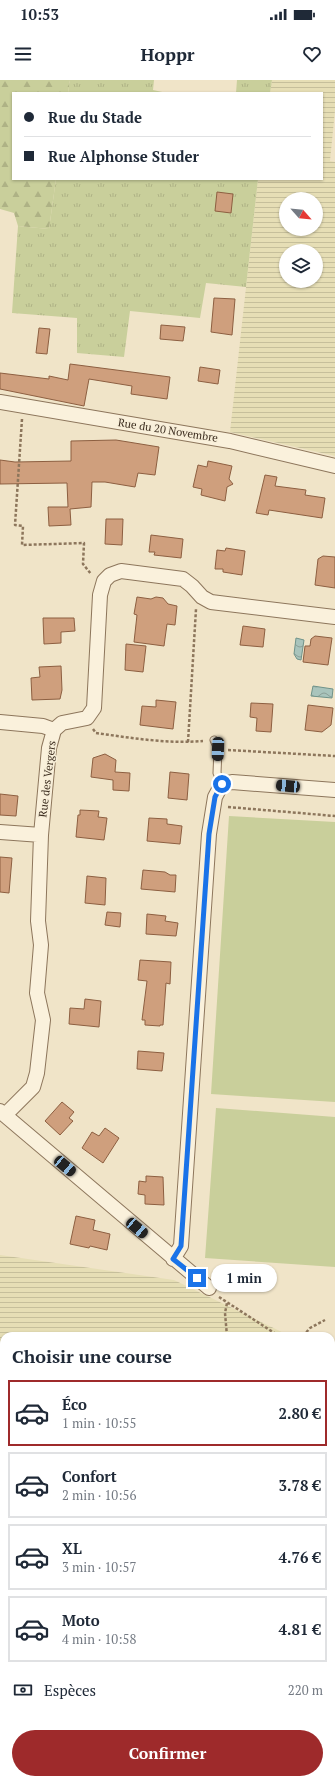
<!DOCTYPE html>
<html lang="fr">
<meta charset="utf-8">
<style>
body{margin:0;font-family:"PT Serif",serif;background:#f6f6f7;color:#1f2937;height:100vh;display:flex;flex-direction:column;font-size:15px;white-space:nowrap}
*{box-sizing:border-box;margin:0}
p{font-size:13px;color:#747a83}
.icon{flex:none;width:22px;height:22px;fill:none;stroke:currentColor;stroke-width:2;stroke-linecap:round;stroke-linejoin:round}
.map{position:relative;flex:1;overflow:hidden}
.side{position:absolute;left:0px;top:1252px;width:335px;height:452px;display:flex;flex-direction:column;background:#fff;border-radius:12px 12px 0 0;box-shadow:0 1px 3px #0004}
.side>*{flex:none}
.banner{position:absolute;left:12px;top:12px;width:311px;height:88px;border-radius:0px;box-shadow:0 1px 3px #0004;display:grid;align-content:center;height:88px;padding:0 12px;background:#fff}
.needle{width:26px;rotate:117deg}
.controls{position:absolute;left:279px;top:112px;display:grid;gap:8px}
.controls a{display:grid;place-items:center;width:44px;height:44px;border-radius:50%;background:#fff;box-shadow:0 1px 3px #0004;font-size:20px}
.end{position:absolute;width:18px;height:18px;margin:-9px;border:5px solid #1a73e8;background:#fff;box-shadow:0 0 0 2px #fff}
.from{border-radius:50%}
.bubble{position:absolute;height:28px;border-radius:14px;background:#fff;box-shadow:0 1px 3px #0004;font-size:13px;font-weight:800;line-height:28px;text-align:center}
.car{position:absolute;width:12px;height:24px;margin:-12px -6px;border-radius:5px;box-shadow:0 0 3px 1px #0007;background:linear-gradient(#222 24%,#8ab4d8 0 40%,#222 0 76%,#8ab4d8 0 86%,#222 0)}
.banner b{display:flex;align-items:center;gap:14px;height:38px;font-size:15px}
.banner b+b{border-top:1px solid #e0e1e3}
.banner i{width:10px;height:10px;background:#1f2937}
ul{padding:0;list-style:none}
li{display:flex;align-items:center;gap:12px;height:66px;margin:0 8px 6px;padding:0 4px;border:2px solid #e0e1e3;border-radius:0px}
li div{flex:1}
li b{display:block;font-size:15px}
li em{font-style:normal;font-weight:800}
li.on{border-color:#9e2a2b}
li>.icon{width:36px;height:36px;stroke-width:1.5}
h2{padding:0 12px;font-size:18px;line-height:48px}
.pay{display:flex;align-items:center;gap:10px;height:44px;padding:0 12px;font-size:15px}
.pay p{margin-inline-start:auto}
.primary-button{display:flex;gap:8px;margin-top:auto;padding:8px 12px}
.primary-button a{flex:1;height:46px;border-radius:24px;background:#9e2a2b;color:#fff;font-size:16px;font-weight:800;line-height:46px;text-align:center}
.status{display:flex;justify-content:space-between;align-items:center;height:28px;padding:0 20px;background:#fff;direction:ltr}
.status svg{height:11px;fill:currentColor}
header{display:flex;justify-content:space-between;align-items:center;height:52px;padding:0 12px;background:#fff;font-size:18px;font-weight:800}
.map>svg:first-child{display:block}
</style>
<div class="status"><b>10:53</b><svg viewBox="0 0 49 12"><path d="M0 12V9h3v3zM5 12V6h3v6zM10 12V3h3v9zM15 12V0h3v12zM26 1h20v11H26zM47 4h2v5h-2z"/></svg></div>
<header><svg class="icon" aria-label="menu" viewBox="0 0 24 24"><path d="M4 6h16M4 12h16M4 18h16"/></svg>Hoppr<svg class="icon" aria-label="heart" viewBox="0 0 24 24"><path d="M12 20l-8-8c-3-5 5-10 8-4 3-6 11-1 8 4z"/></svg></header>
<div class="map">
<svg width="335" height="1704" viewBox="0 0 335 1704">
<defs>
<pattern id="farmland-rules" width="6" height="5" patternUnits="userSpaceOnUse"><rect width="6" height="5" fill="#e6deb5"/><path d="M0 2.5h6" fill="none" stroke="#c6bf9b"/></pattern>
<pattern id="grass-tufts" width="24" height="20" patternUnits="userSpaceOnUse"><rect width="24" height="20" fill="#c9cf9b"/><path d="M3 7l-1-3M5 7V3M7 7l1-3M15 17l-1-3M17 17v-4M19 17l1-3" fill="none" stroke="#aeb285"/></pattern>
<pattern id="forest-firs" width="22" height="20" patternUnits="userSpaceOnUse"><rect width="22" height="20" fill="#c9cf9b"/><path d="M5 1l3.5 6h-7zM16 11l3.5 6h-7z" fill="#aeb285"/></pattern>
<pattern id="water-waves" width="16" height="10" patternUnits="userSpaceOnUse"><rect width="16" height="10" fill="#a9c4bc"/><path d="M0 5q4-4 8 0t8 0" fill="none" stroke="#8ba098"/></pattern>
</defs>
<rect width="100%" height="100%" fill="#f0e4c8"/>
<path fill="url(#farmland-rules)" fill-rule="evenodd" d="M272 0H335V30L330 81 335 82V376L230 352 258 99H322V13H270ZM286 119H316V149H286ZM286 171H316V201H286Z
M0 1175 174 1200 290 1256H4V1671L0 1670Z
M331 1276 335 1278V1534L331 1538Z"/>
<path fill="url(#grass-tufts)" d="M70 0H154L153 10 167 13H68Z
M237 0H272L270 13H236Z
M56 99H258L246 207 206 203 200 238 130 231 124 277 77 273V238L12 233 18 146 49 149Z
M335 1534V1704H0V1670L4 1671V1700H331V1538Z"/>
<path fill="url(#forest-firs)" d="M0 0H70L68 13H13V99H56L49 149 18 146 14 133 0 129Z"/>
<path fill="#c9cf9b" d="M229 736 335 742V1022L211 1014Z
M216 1028 335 1037V1187L205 1178Z"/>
<path fill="url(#water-waves)" stroke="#6f938a" d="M296 558 304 560 301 580 297 579 294 574Z
M313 606 333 609 332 618 311 616Z"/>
<path fill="#cf9f7d" stroke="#8d5f41" d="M217 112 233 114 231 133 215 131Z
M214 218 235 219 232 255 211 252Z
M161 245 185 247 183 261 160 259Z
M39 248 50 249 47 274 36 273Z
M70 284 170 297 167 319 131 314 132 306 89 299 84 326 0 309V293L49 299V296L68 300Z
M200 287 220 290 218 304 198 301Z
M116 360 159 367 155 395 138 393 135 407 105 402H92L91 427 70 429 71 445 49 446 48 427H68L67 403 0 404V380L15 382 71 381V361Z
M208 381 232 386 229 399 233 404 227 407 225 421 201 415 202 409 193 407 198 385 207 387Z
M265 395 277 397 275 406 306 410 305 415 325 418 322 438 269 430 268 435 256 433Z
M106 439H123L122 465 105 464Z
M151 455 183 459 181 478 154 475 155 472H149Z
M226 468 245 471 242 495 223 492V489H215L217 470 225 471Z
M323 476 335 477V508L315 505 318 479Z
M137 517 151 519 156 517 163 518 168 524 177 526 175 545 167 544 164 566 134 562 137 535 134 534Z
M43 538H74L75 551 61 552V563L44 564Z
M243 546 265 549 263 567 240 565Z
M315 556 332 558 328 585 303 582 305 566H310L311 559Z
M126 564 146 566 143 592 125 590Z
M61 586 62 610 60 619 32 620 31 598 40 597 39 587Z
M156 620 176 622 173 649 140 645 142 626 156 627Z
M251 623 273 624 271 652 256 651 257 638 250 637Z
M308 625 333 628 331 645 322 652 305 650Z
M105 674 116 680 115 692 130 693 129 711 113 710V700L91 697 93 678Z
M170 692 189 694 187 720 168 718Z
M0 714 18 716 16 736 0 735Z
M80 730 99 731 98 737 107 738 104 760 76 757 78 735H80Z
M149 738 167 739V744L182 746 180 764 147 761Z
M0 777 12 778 9 813 0 812Z
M143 790 165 792 170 795H176L175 812 141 809Z
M87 796 106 798 105 825 85 823Z
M107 832 121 833 120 847 105 845Z
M147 834 166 836 165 841 178 843 176 856 146 854Z
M140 880 171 882 170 904 166 903 163 945H160V946L145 945V940H142L147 901 138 900Z
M85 919 101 921 99 947 69 944 70 928 84 929Z
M138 971 164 973 162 991 137 989Z
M62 1022 74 1032 69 1038 73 1041 60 1055 45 1041Z
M105 1048 119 1058 103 1083 82 1068 92 1052 99 1056Z
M146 1096 163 1097 164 1125 145 1124V1115L138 1114 139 1101 146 1102Z
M76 1136 95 1140 93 1150 110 1154 107 1170 90 1166 89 1168 70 1164Z"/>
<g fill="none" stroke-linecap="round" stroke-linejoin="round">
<defs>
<path id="service" d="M214 660 218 669 217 693 222 704"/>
<path id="minor" d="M0 322 230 361 335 386
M0 642 43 646 54 650
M0 752 41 755
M0 1031 209 1208
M5 1035 33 1007 37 993 43 940 37 913 41 865 38 841 41 755 49 668 54 650 62 643 87 638 94 628 100 515 104 501 110 495 121 491 183 499 192 506 202 517 211 522 335 537
M173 1179 181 1166 209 754 215 717 222 704 232 702 335 710"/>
<path id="primary" d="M331 1603 335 1598
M252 1704 255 1700"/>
</defs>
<use href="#service" stroke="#8d765c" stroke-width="9"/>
<use href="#minor" stroke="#8d765c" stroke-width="16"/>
<use href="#primary" stroke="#5b4430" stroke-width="24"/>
<path stroke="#8d765c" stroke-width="2.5" stroke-dasharray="3 2" stroke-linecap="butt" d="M22 339 15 445 23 446 22 465 84 463 83 484 91 494
M93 649 96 653C131 658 168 664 203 661
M188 662 196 529
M228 670 335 676
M228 727 335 736
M219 1217 279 1256
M227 1256 225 1233 227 1223
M303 1256 310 1248 325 1240
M331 1288 335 1290"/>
<use href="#service" stroke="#faf1dc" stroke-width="7"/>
<use href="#minor" stroke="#faf1dc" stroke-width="14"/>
<use href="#primary" stroke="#f3d9a0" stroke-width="22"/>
</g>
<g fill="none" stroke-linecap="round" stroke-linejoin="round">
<path stroke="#1a73e8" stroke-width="5" d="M197 1198 173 1179 181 1166 209 754 215 717 222 704"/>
</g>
<g text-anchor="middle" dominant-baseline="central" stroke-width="3" stroke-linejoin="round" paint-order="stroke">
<g font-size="11" fill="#3d2e20" stroke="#f7eed8">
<text transform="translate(168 350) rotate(9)">Rue du 20 Novembre</text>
<text transform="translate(47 699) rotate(-83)">Rue des Vergers</text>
</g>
</g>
</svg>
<div class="controls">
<a><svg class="needle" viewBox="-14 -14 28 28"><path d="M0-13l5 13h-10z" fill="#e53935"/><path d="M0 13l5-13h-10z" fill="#747a83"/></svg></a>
<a><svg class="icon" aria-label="layers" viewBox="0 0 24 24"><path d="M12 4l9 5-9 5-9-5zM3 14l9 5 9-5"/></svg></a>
</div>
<i class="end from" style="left:222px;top:704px"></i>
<i class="end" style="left:197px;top:1198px"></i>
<div class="bubble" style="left:211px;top:1184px;width:66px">1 min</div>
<i class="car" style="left:218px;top:669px;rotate:182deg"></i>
<i class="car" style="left:288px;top:706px;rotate:275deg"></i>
<i class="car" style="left:65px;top:1086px;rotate:130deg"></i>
<i class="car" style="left:137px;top:1148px;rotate:130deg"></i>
<div class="banner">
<b><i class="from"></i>Rue du Stade</b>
<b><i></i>Rue Alphonse Studer</b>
</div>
<section class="side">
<h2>Choisir une course</h2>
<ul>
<li class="on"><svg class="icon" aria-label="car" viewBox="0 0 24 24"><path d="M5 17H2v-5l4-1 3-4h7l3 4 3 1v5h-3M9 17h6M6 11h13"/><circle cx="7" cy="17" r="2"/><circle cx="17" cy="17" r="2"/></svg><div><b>Éco</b><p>1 min · 10:55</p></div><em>2.80 €</em></li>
<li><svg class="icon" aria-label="car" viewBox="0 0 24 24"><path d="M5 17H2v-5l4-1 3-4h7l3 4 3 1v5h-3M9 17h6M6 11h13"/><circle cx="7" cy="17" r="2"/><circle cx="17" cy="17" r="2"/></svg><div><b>Confort</b><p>2 min · 10:56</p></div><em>3.78 €</em></li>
<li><svg class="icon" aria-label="car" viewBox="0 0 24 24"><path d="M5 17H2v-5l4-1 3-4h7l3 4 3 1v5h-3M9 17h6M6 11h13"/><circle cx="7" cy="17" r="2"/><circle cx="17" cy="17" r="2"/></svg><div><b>XL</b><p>3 min · 10:57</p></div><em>4.76 €</em></li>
<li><svg class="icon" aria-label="car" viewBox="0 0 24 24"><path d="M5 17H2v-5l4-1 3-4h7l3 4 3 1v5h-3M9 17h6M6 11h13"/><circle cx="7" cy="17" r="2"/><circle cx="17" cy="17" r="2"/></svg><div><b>Moto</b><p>4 min · 10:58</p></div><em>4.81 €</em></li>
</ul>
<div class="pay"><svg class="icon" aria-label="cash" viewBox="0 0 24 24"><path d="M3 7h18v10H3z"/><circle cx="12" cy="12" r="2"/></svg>Espèces<p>220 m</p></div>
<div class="primary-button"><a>Confirmer</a></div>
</section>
</div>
